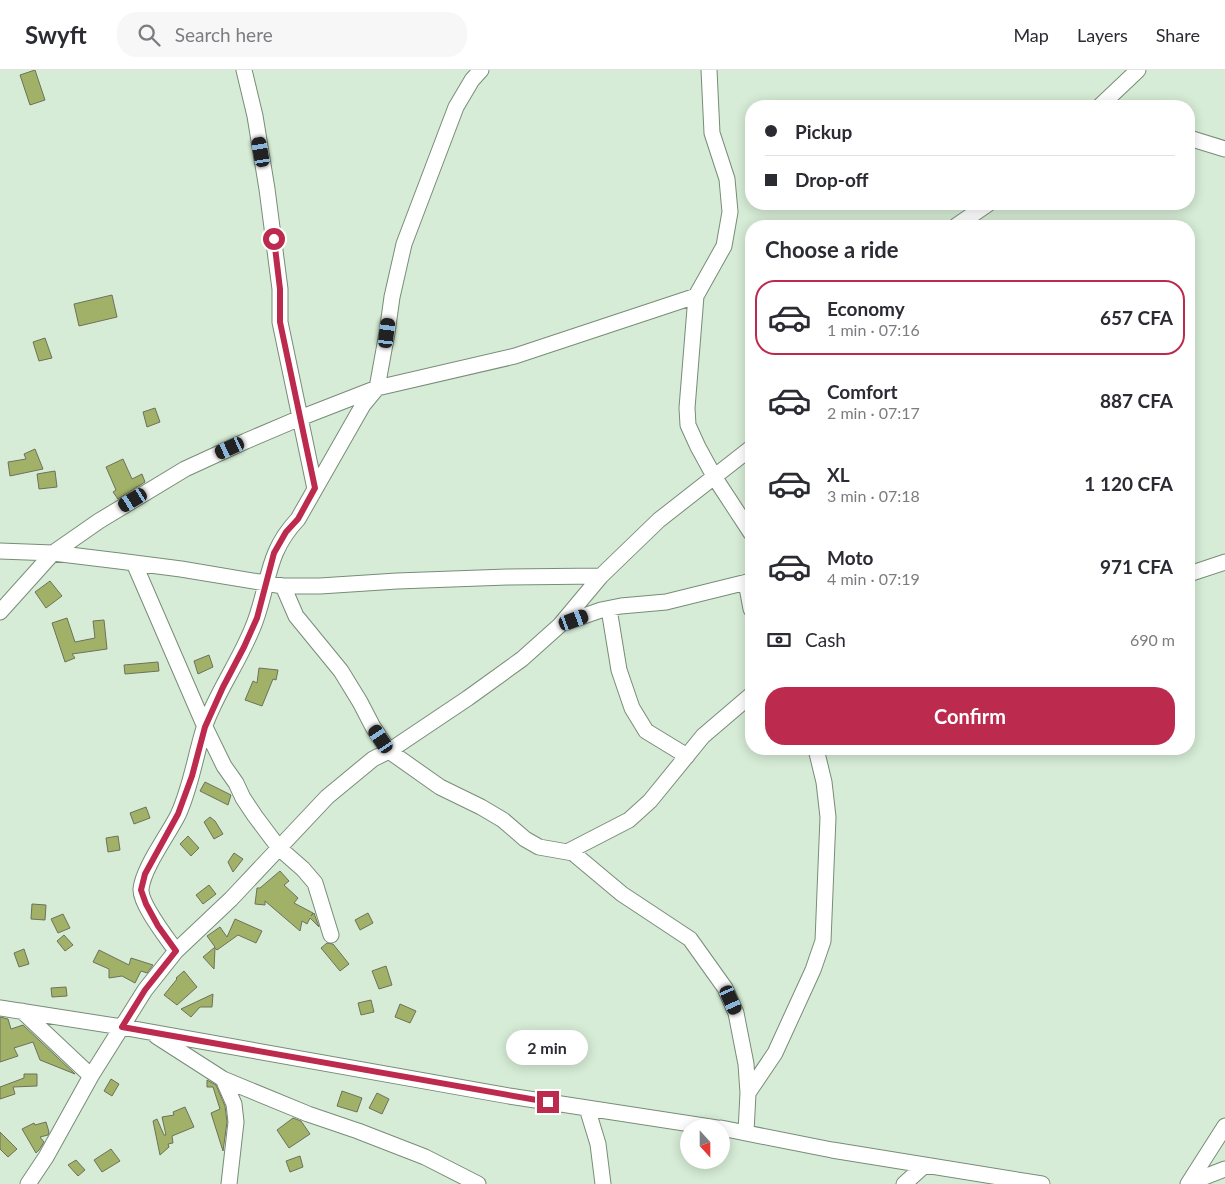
<!DOCTYPE html>
<meta charset="utf-8">
<style>
body{margin:0;font-family:Lato,sans-serif;background:#f7f7f7;color:#2b2b33;height:100vh;display:flex;flex-direction:column;font-size:19px;white-space:nowrap}
*{box-sizing:border-box;margin:0}
p{font-size:16px;color:#7c7c81}
.icon{flex:none;width:28px;height:28px;fill:none;stroke:currentColor;stroke-width:2;stroke-linecap:round;stroke-linejoin:round}
.map{position:relative;flex:1;overflow:hidden}
.details{position:absolute;left:745px;top:150px;width:450px;height:535px;display:flex;flex-direction:column;background:#fff;border-radius:20px;box-shadow:0 2px 12px #0003}
.details>*{flex:none}
.banner{position:absolute;left:745px;top:30px;width:450px;height:110px;border-radius:20px;box-shadow:0 2px 12px #0003;display:grid;align-content:center;height:110px;padding:0 20px;background:#fff}
.needle{width:32px;rotate:159deg}
.tools{position:absolute;left:680px;top:1049px;display:grid;gap:10px}
.tools a{display:grid;place-items:center;width:50px;height:50px;border-radius:50%;background:#fff;box-shadow:0 2px 12px #0003;font-size:25px}
.end{position:absolute;width:22px;height:22px;margin:-11px;border:6px solid #bc2b4e;background:#fff;box-shadow:0 0 0 2px #fff}
.from{border-radius:50%}
.bubble{position:absolute;height:35px;border-radius:18px;background:#fff;box-shadow:0 2px 12px #0003;font-size:16px;font-weight:700;line-height:35px;text-align:center}
.car{position:absolute;width:15px;height:30px;margin:-15px -8px;border-radius:6px;box-shadow:0 0 4px 1px #0007;background:linear-gradient(#222 24%,#8ab4d8 0 40%,#222 0 76%,#8ab4d8 0 86%,#222 0)}
.banner b{display:flex;align-items:center;gap:18px;height:48px;font-size:19px}
.banner b+b{border-top:1px solid #e1e1e2}
.banner i{width:12px;height:12px;background:#2b2b33}
ul{padding:0;list-style:none}
li{display:flex;align-items:center;gap:15px;height:75px;margin:0 10px 8px;padding:0 10px;border:2px solid transparent;border-radius:20px}
li div{flex:1}
li b{display:block;font-size:19px}
li em{font-style:normal;font-weight:700}
li.active{border-color:#bc2b4e}
li>.icon{width:45px;height:45px;stroke-width:1.5}
h2{padding:0 20px;font-size:22px;line-height:60px}
.pay{display:flex;align-items:center;gap:12px;height:55px;padding:0 20px;font-size:19px}
.pay p{margin-inline-start:auto}
.cta{display:flex;gap:10px;margin-top:auto;padding:10px 20px}
.cta a{flex:1;height:58px;border-radius:20px;background:#bc2b4e;color:#fff;font-size:20px;font-weight:700;line-height:58px;text-align:center}
header{display:flex;align-items:center;gap:30px;box-sizing:border-box;height:70px;padding:0 25px;background:#fff;border-bottom:1px solid #e1e1e2}
header strong{font-size:24px}
nav{display:flex;gap:28px;margin-inline-start:auto;font-size:18px}
.search{width:350px;height:45px;background:#f7f7f7;display:flex;align-items:center;gap:12px;box-sizing:border-box;padding:0 18px;border-radius:20px;color:#7c7c81;font-size:19px}
.map>svg:first-child{display:block}
</style>
<header>
<strong>Swyft</strong>
<div class="search"><svg class="icon" aria-label="search" viewBox="0 0 24 24"><circle cx="10" cy="10" r="6"/><path d="M15 15l6 6"/></svg>Search here</div>
<nav><a>Map</a><a>Layers</a><a>Share</a></nav>
</header>
<div class="map">
<svg width="1225" height="1114" viewBox="0 0 1225 1114">
<rect width="100%" height="100%" fill="#d6ecd6"/>
<path fill="#a2b168" stroke="#6d725a" d="M35 0 45 30 30 35 20 5Z
M112 225 117 247 79 256 74 234Z
M45 268 52 288 39 291 33 272Z
M155 338 160 352 147 357 143 342Z
M35 379 43 399 10 406 8 392 26 389 24 384Z
M123 389 132 409 142 404 145 412 118 429 113 422 116 420 106 397Z
M55 401 57 417 39 419 37 404Z
M50 511 62 526 46 538 35 522Z
M67 548 75 572 95 568 93 551 104 550 107 579 72 584 75 588 65 592 52 553Z
M209 585 213 597 198 604 194 591Z
M158 592 159 601 125 604 124 595Z
M259 598 278 600 276 610 273 609 262 636 245 630 253 611 257 613Z
M205 712 231 725 228 735 200 721Z
M146 737 150 748 134 754 130 743Z
M210 747 215 751 223 764 214 769 204 752Z
M118 766 120 780 108 782 106 768Z
M188 766 199 778 191 786 180 774Z
M234 783 243 789 233 802 228 792Z
M280 801 289 811 284 815 298 828 294 833 313 843 311 846 314 843 319 857 310 848 307 854 302 851 300 861 265 831V835L255 834 257 818H260Z
M209 815 216 824 203 834 196 825Z
M32 834 46 835 45 850 31 849Z
M368 843 373 853 360 860 355 850Z
M63 844 70 858 58 863 51 849Z
M235 849 262 861 256 873 238 865 217 880 215 878 214 899 203 887 215 877 207 866 220 857 227 867Z
M64 865 73 875 65 881 57 871Z
M327 873 333 874 349 894 340 901 321 878Z
M24 879 29 894 19 897 14 883Z
M99 880 129 895 131 888 153 895 147 903 141 901 135 913 122 906 109 908V899L93 892Z
M386 896 392 915 379 919 372 901Z
M184 901 197 917 177 935 164 925 177 909 176 908Z
M66 917 67 926 52 927 51 918Z
M213 924 212 937H200L191 947 181 939Z
M371 930 374 942 361 945 358 933Z
M400 934 416 941 410 953 395 947Z
M0 947 8 949 11 959 23 955 75 1004 40 990 33 972 14 978 18 986 0 992Z
M24 1004H37V1016L13 1017 15 1024 0 1029V1017L24 1008Z
M111 1009 119 1014 112 1026 104 1021Z
M207 1010 216 1015 225 1036 227 1052 223 1081 211 1043 220 1039 213 1017H207Z
M342 1021 362 1028 357 1042 337 1036Z
M377 1023 389 1029 382 1044 369 1038Z
M185 1037 194 1057 172 1066 173 1073 168 1074 169 1077 160 1085 153 1051 157 1049 164 1065H166L162 1047 174 1045 173 1042Z
M293 1048 301 1051 310 1064 289 1078 277 1060Z
M46 1052 49 1062 48 1065 40 1067 44 1072 39 1080 36 1083 22 1059 34 1053 35 1055Z
M0 1062 17 1079 8 1087 0 1079Z
M111 1079 120 1091 102 1102 94 1090Z
M300 1086 303 1097 290 1102 286 1091Z
M76 1090 85 1100 78 1106 68 1095Z"/>
<g fill="none" stroke-linecap="round" stroke-linejoin="round">
<defs>
<path id="street" d="M244 0 255 46 267 119 280 219V252L315 419
M709 0 712 63 727 109 730 142 724 176 696 226 687 338 688 355 698 377 715 408 751 463
M1100 36 1138 0
M1189 68 1225 79
M956 156 988 134
M0 481 53 483 119 491 181 499 283 516H320L397 511 507 507 601 506
M134 493 205 657 224 696 236 713 243 728 255 746 279 778 303 799 315 813 331 865
M1189 504 1225 492
M746 512 751 539
M283 516 296 546 341 601 360 632 373 657 389 681 440 717 481 737 503 750 525 769 539 777 573 783 622 824 690 869 725 918 736 943 746 994 748 1023 746 1062
M609 539 619 600 632 638 646 661 687 686
M0 542 53 483 99 451 185 399 246 371 300 348 377 318 515 286 696 226
M561 554 601 540 621 536 666 532 751 511
M567 782 629 750 650 731 703 666 751 625
M176 881C167 868 140 834 141 819 143 798 168 765 178 745 191 717 195 687 204 658 217 620 243 587 256 549 270 509 267 482 298 449L363 335 377 318 387 263 392 227 404 174 456 37 472 10 481 0
M0 938 122 957 509 1026 717 1058
M22 941 91 1006
M156 966 223 1009 308 1044 358 1061 425 1087 478 1114
M223 1009 234 1034 236 1052 229 1114
M748 1023 775 983 813 900 823 871 828 747 824 712 816 679
M587 1038 598 1074 603 1114
M721 1058 832 1080 1042 1114
M1189 1113 1225 1099
M28 1114 46 1087 91 1006 145 920 176 881 231 829 327 727 373 689 389 681 468 628 522 589 560 555 601 506 659 450 751 378
M904 1114 925 1095
M1188 1114 1225 1056"/>
</defs>
<use href="#street" stroke="#788c78" stroke-width="17"/>
<use href="#street" stroke="#fff" stroke-width="15"/>
</g>
<g fill="none" stroke-linecap="round" stroke-linejoin="round">
<path stroke="#bc2b4e" stroke-width="6" d="M274 169 280 219V252L315 418 298 449 286 462 274 483 257 548 244 577 223 617 205 657 192 706 178 744 145 804 141 820 146 834 158 856 176 881 145 920 122 957 548 1032"/>
</g>
</svg>
<div class="tools">
<a><svg class="needle" viewBox="-14 -14 28 28"><path d="M0-13l5 13h-10z" fill="#e53935"/><path d="M0 13l5-13h-10z" fill="#7c7c81"/></svg></a>
</div>
<i class="end from" style="left:274px;top:169px"></i>
<i class="end" style="left:548px;top:1032px"></i>
<div class="bubble" style="left:506px;top:960px;width:82px">2 min</div>
<i class="car" style="left:261px;top:82px;rotate:350deg"></i>
<i class="car" style="left:387px;top:263px;rotate:7deg"></i>
<i class="car" style="left:230px;top:378px;rotate:245deg"></i>
<i class="car" style="left:133px;top:430px;rotate:239deg"></i>
<i class="car" style="left:574px;top:550px;rotate:70deg"></i>
<i class="car" style="left:381px;top:669px;rotate:326deg"></i>
<i class="car" style="left:731px;top:930px;rotate:156deg"></i>
<div class="banner">
<b><i class="from"></i>Pickup</b>
<b><i></i>Drop-off</b>
</div>
<section class="details">
<h2>Choose a ride</h2>
<ul>
<li class="active"><svg class="icon" aria-label="car" viewBox="0 0 24 24"><path d="M5 17H2v-5l4-1 3-4h7l3 4 3 1v5h-3M9 17h6M6 11h13"/><circle cx="7" cy="17" r="2"/><circle cx="17" cy="17" r="2"/></svg><div><b>Economy</b><p>1 min · 07:16</p></div><em>657 CFA</em></li>
<li><svg class="icon" aria-label="car" viewBox="0 0 24 24"><path d="M5 17H2v-5l4-1 3-4h7l3 4 3 1v5h-3M9 17h6M6 11h13"/><circle cx="7" cy="17" r="2"/><circle cx="17" cy="17" r="2"/></svg><div><b>Comfort</b><p>2 min · 07:17</p></div><em>887 CFA</em></li>
<li><svg class="icon" aria-label="car" viewBox="0 0 24 24"><path d="M5 17H2v-5l4-1 3-4h7l3 4 3 1v5h-3M9 17h6M6 11h13"/><circle cx="7" cy="17" r="2"/><circle cx="17" cy="17" r="2"/></svg><div><b>XL</b><p>3 min · 07:18</p></div><em>1 120 CFA</em></li>
<li><svg class="icon" aria-label="car" viewBox="0 0 24 24"><path d="M5 17H2v-5l4-1 3-4h7l3 4 3 1v5h-3M9 17h6M6 11h13"/><circle cx="7" cy="17" r="2"/><circle cx="17" cy="17" r="2"/></svg><div><b>Moto</b><p>4 min · 07:19</p></div><em>971 CFA</em></li>
</ul>
<div class="pay"><svg class="icon" aria-label="cash" viewBox="0 0 24 24"><path d="M3 7h18v10H3z"/><circle cx="12" cy="12" r="2"/></svg>Cash<p>690 m</p></div>
<div class="cta"><a>Confirm</a></div>
</section>
</div>
